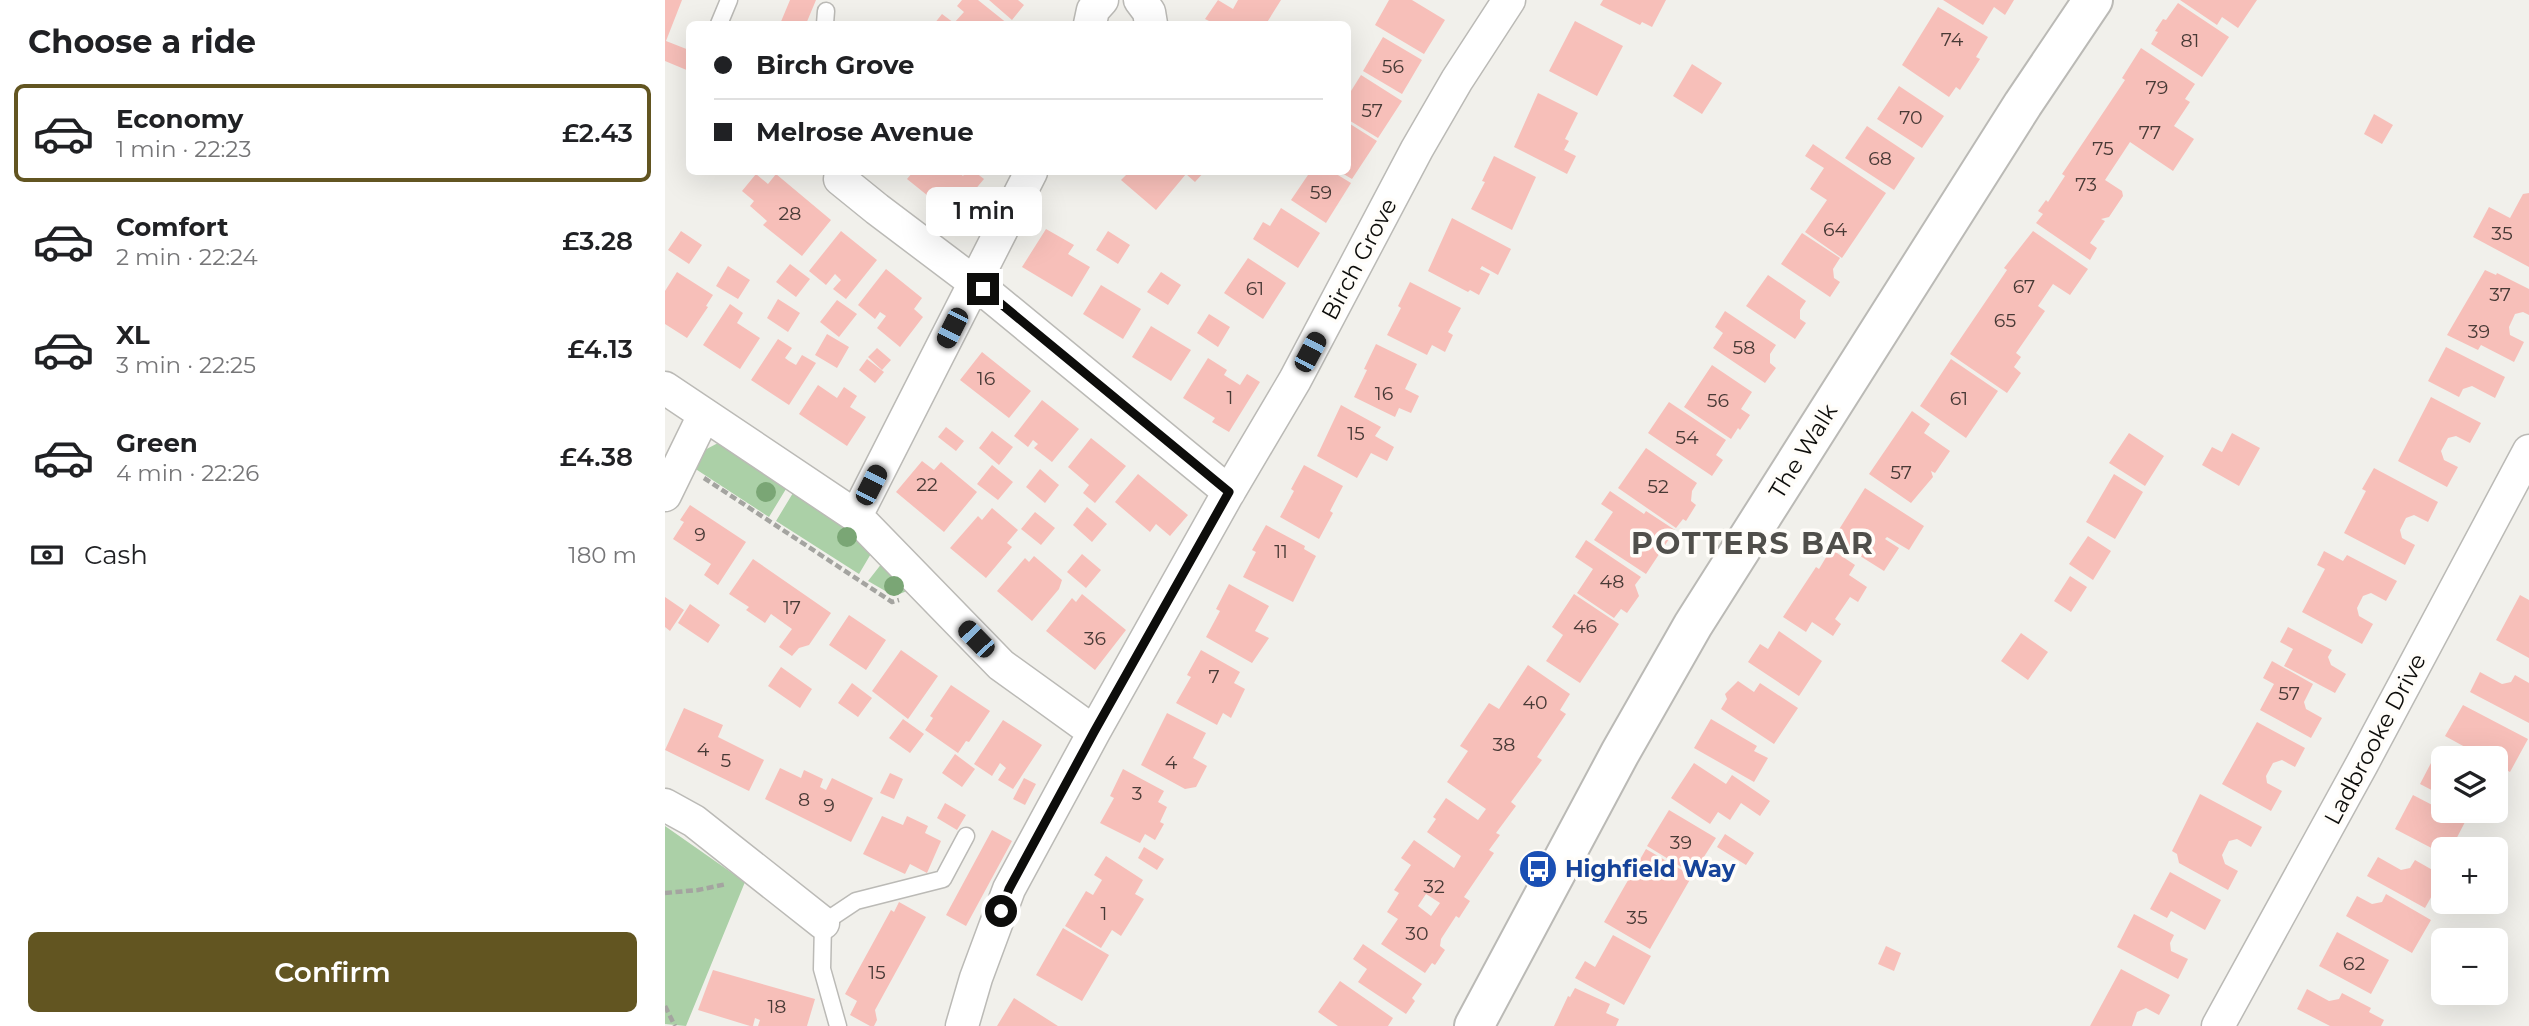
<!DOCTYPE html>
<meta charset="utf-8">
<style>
body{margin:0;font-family:Montserrat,sans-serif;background:#f6f6f6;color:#202124;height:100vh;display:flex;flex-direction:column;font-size:26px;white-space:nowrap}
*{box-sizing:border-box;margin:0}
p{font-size:23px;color:#757577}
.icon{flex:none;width:38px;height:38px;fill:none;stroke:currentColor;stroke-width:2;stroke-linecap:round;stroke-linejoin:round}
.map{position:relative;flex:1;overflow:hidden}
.side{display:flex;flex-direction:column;background:#fff;width:665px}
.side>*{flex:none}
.top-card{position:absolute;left:21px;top:21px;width:665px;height:154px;border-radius:10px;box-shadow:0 7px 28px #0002;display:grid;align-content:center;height:154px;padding:0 28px;background:#fff}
.controls{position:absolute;left:1766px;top:746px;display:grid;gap:14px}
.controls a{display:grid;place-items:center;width:77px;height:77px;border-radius:10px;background:#fff;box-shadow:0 7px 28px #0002;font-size:35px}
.end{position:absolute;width:32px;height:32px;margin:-16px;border:9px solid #0d0d0b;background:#fff;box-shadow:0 0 0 4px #fff}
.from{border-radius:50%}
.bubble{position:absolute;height:49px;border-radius:10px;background:#fff;box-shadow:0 7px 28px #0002;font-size:23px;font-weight:600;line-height:49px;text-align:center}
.car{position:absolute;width:21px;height:42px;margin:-21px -10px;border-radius:9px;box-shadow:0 0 5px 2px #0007;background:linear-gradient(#222 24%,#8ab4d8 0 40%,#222 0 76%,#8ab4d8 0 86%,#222 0)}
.top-card b{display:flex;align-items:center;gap:24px;height:66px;font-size:26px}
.top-card b+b{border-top:2px solid #e0e0e0}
.top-card i{width:18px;height:18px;background:#202124}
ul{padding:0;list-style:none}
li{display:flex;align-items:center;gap:21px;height:98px;margin:0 14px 10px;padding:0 14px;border:4px solid transparent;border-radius:10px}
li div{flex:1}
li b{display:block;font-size:26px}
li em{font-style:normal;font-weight:600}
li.active{border-color:#625521}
li>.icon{width:63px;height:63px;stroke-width:1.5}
h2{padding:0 28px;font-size:32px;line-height:84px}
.pay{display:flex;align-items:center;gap:18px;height:77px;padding:0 28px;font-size:26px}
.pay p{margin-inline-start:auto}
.cta{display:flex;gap:14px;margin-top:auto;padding:14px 28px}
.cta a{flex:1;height:80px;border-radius:10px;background:#625521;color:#fff;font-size:28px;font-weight:600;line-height:80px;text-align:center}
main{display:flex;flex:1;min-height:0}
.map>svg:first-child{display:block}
</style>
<main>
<section class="side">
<h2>Choose a ride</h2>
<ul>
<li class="active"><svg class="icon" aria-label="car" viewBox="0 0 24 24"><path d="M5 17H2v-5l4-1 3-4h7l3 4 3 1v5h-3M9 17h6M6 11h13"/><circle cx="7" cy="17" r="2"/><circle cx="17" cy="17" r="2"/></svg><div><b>Economy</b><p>1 min · 22:23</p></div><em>£2.43</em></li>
<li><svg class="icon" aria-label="car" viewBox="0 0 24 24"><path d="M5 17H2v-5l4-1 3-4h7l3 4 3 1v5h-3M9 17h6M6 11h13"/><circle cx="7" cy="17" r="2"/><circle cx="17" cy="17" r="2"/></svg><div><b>Comfort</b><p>2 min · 22:24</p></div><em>£3.28</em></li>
<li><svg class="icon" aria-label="car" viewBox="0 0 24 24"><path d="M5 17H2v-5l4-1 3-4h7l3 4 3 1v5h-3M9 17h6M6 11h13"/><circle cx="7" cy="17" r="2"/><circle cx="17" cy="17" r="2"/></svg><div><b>XL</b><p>3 min · 22:25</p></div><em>£4.13</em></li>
<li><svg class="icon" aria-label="car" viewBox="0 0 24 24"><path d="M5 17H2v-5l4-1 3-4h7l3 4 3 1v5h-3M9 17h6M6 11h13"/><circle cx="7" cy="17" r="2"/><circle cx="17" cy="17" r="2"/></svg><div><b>Green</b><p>4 min · 22:26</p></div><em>£4.38</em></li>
</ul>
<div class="pay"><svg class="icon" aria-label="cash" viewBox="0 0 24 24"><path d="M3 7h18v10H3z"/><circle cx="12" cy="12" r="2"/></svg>Cash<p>180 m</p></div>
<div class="cta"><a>Confirm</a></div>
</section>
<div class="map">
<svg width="1864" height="1026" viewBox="0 0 1864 1026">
<rect width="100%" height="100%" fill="#f1f0eb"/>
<path fill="#abd0a7" d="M53 443 66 444 124 484 104 517 26 466 34 453Z
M131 488 168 516 207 552 194 574 111 521Z
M221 558 250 588 229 596 203 581Z
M0 826 80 882 21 1026 0 1024Z"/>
<path fill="#f7bfb9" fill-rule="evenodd" d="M0 0H17L1 41 24 50V71L0 61Z
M125 0H151L141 24H115Z
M297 0H313L343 24H269L277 14 289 23 299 12 292 6Z
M324 0H353L359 5 347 20Z
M553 0 568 9 573 0H616L601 24H550L540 19Z
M724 0H747L780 20 759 54 710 25Z
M938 0H1001L987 27 977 22 975 25 935 5Z
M1278 0H1349L1340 15 1329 7 1318 25Z
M1515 0H1592L1573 28 1557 17 1552 25Z
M1513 3 1564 37 1537 77 1486 44 1493 32 1490 31 1498 19 1501 20Z
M1273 7 1323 37 1311 57 1315 59 1295 90 1291 87 1284 97 1237 65Z
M910 21 958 46 932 96 884 71Z
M718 37 757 60 737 94 698 71Z
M1476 48 1530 84 1520 99 1525 102 1509 126 1529 139 1508 171 1465 142 1440 180 1457 191 1458 196 1444 217 1436 219 1440 221 1425 243 1432 248 1425 260 1371 223 1378 214 1373 211 1381 200 1383 202 1400 176 1397 174 1460 80 1457 78Z
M1027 64 1057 83 1037 114 1008 96Z
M696 75 737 101 713 138 682 119V89L686 91Z
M1234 86 1279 116 1257 148 1212 119Z
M873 93 913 113 900 139 904 141 899 150 911 156 902 174 849 147Z
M1709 114 1728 125 1717 144 1699 134Z
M682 122 712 141 687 179 675 172H682Z
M1202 126 1250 158 1229 190 1180 158Z
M1148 144 1221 193 1177 258 1140 232 1162 200 1145 189 1159 168 1140 156Z
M829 156 871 177 847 230 806 209 820 182 817 181Z
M248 172H293L298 176 301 172H310L319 179 288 216 242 179Z
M464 172H475L478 174 480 172H539L530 182 521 174 491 210 456 180Z
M645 172H668L686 183 661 223 626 200Z
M91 174 103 184 111 174 166 220 137 256 98 225 102 221 85 206 89 201 77 191Z
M1864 193V267L1808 237 1824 207 1845 218 1858 194Z
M616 208 655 233 633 268 588 239 598 222 605 226Z
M787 218 846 249 833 275 817 266 815 269 825 274 814 295 805 290 803 292 763 271Z
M381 229 409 245 403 254 425 267 407 297 357 267Z
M16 231 37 245 24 264 3 250Z
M176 231 212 260 181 299 168 289 176 280 170 274 161 285 144 271Z
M443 231 465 245 453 264 431 250Z
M1368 231 1423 269 1405 295 1388 284 1373 306 1380 311 1351 353 1356 357 1349 367 1356 373 1342 393 1285 354 1342 270 1339 268Z
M1137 233 1175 258 1168 269 1169 278 1175 282 1165 297 1116 264Z
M583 258 621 283 598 319 559 293Z
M125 264 145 279 131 297 111 282Z
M63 266 85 280 73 299 51 286Z
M221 269 257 298 249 309 258 317 235 347 212 328 221 316 215 312 210 319 193 305Z
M1820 270 1831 275 1832 273 1864 289V315L1858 312 1850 314 1844 327 1845 335 1859 342 1849 362 1816 345 1813 350 1782 335Z
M12 272 48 295 41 306 43 307 22 338 0 324V291Z
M496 272 516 285 503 305 482 292Z
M1103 275 1141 301 1135 310V319L1141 323 1130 339 1081 306Z
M745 282 796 308 783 332 788 335 780 352 767 345 762 355 722 335 736 308 733 306Z
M436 285 476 309 458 339 418 314Z
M113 299 135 313 123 332 102 318Z
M172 300 192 314 174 337 155 322Z
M65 304 78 313 72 323 95 338 75 369 38 345Z
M1060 311 1111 345 1105 354V363L1111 368 1100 383 1048 348 1058 333 1050 327Z
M544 314 565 327 553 347 532 333Z
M486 326 526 350 506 381 467 357Z
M162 334 184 347 172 368 150 355Z
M113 339 127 348 120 358 124 361 131 365 137 355 151 363 124 405 86 380Z
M711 344 752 364 740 389 754 396 746 413 734 408 730 417 689 397 702 370 699 369Z
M1781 347 1840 377 1830 398 1807 386 1798 389 1794 397 1763 381Z
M212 348 226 360 217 370 203 357Z
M317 352 366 391 344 418 295 380Z
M543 358 562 370 559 375 575 385 582 374 595 382 564 432 547 422 550 418 518 398Z
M202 359 219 372 210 383 194 370Z
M1286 359 1333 391 1301 438 1255 406Z
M1047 365 1087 392 1076 409 1085 415 1075 430 1073 428 1066 439 1019 407Z
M153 385 172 398 179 387 192 396 185 407 201 417 182 446 134 414Z
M1766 397 1816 423 1805 443 1791 436 1783 438 1776 451 1779 460 1793 467 1782 487 1733 461Z
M377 400 414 429 387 462 369 448 373 444 368 440 363 447 349 436Z
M1004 402 1061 440 1051 455 1058 460 1047 476 983 433Z
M676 405 716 427 710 436 729 447 722 461 706 453 692 478 652 456Z
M1247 411 1265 424 1259 433 1285 451 1270 473 1266 471 1268 477 1246 503 1204 474Z
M281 427 299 441 291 451 273 437Z
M327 431 348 447 334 465 314 448Z
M1464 433 1499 456 1480 486 1444 463Z
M1567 433 1595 448 1574 486 1537 465 1547 447 1557 452Z
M426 438 461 466 430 503 418 493 424 485 403 467Z
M981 448 1032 483 1027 491 1026 501 1031 505 1021 521 1018 519 1011 528 953 488Z
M257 461 269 470 276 462 312 492 279 532 231 492Z
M327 465 348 482 333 500 312 484Z
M639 465 678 486 665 511 668 513 654 539 615 517 629 491 626 489Z
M1709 468 1773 502 1763 522 1749 515 1741 518 1735 530 1737 538 1750 545 1740 565 1679 533 1701 491 1697 489Z
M375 469 394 485 380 503 361 487Z
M473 474 523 515 505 536 491 524 485 532 450 502Z
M1449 474 1478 492 1450 539 1421 522Z
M1200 488 1259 526 1244 550 1222 537 1220 539 1234 548 1219 571 1168 539Z
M945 491 979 514 981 511 1010 530 981 574 929 540 948 512 936 504Z
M25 505 81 542 53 585 39 575 46 564 8 539 19 522 15 520Z
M422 507 442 524 427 542 408 525Z
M327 508 353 530 342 543 347 547 321 578 285 548 313 516 317 520Z
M370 512 390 528 376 545 356 529Z
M601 525 640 546 639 549 651 556 628 602 578 577 591 552 587 550Z
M1423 536 1446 551 1428 580 1404 564Z
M921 540 976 577 970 585 974 596 962 613 956 609 949 618 912 593 928 569 910 557Z
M1166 549 1190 565 1184 575 1202 587 1193 602 1185 597 1170 619 1176 624 1168 636 1147 622 1141 632 1118 617 1151 567 1154 569Z
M1659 551 1678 561 1682 555 1732 581 1721 601 1706 593 1698 596 1692 608 1694 616 1708 624 1697 644 1637 612 1660 569 1652 565Z
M417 554 436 570 421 588 402 572Z
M369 556 397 580 394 589 367 621 332 591 360 558 364 562Z
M88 559 166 613 144 645 134 648 127 656 114 647 127 629 106 614 100 623 81 610 84 607 64 594Z
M1405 576 1422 587 1406 612 1389 601Z
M564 584 604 606 590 631 604 638 587 663 541 637 555 611 551 609Z
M417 594 461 630 430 670 381 631 407 598 411 602Z
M909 594 954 624 915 683 881 661 898 635 887 627Z
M1855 595 1864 600V658L1831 640Z
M0 597 19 610 5 631 0 627Z
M25 604 55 625 43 643 13 623Z
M184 615 221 640 201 670 164 645Z
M1623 627 1667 650 1663 657 1666 665 1681 674 1670 693 1619 666 1628 649 1615 642Z
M1114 631 1157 661 1134 696 1083 662 1095 644 1103 649Z
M1356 633 1383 652 1363 680 1336 661Z
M236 650 273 676 243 719 207 691Z
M536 650 575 672 569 683 580 689 566 718 558 713 552 725 511 703 526 677 522 675Z
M1607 661 1648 684 1639 702 1641 709 1657 718 1646 738 1595 710 1609 684 1598 678Z
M863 665 905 694 895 710 901 714 872 757 877 760 846 802 851 806 831 833 835 835 824 850 829 853 799 897 805 901 794 918 791 916 776 939 775 946 780 950 770 965 767 963 760 973 716 944 733 919 722 912 734 893 729 890 746 865 736 858 749 840 789 868 796 856 762 832 771 819 768 817 781 798 813 820 821 809 782 782 803 751 795 746 824 703 834 709ZM761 894 775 903 766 916 753 906Z
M116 667 147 689 135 708 103 686Z
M1815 672 1837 684 1846 682 1850 675 1864 683V723L1805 692Z
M1073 681 1089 692 1095 683 1133 708 1109 744 1056 709 1062 699 1060 694Z
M187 683 207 698 193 717 173 703Z
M286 685 325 711 304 742 301 741 293 753 260 730 268 718 265 716Z
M1798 705 1863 739 1845 772 1830 764V758H1820L1780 736Z
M19 708 58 725 53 737 99 760 84 791 0 750Z
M502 713 541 733 528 758 542 766 531 787 520 789 476 765Z
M238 719 259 734 245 753 224 738Z
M1046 719 1092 746 1089 751 1103 758 1089 782 1029 748Z
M338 720 377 745 348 789 333 780 341 768 335 763 327 776 309 764Z
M1592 722 1640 748 1630 767 1617 760 1608 763 1601 776 1602 783 1617 791 1606 811 1557 784Z
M290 754 310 769 297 787 277 773Z
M1029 763 1061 784 1067 775 1105 801 1095 816 1076 803 1065 820 1053 812 1045 824 1006 798Z
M1766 763 1778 770V796L1755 784Z
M115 768 136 778 139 770 158 779 155 787 161 790 167 778 208 798 186 842 100 799Z
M458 769 499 791 493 802 502 807 495 822 499 824 490 840 480 834 475 843 435 823 449 798 445 796Z
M225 773 238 779 229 799 215 793Z
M359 778 371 784 360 805 348 799Z
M1535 794 1597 827 1586 847 1572 839 1564 841 1557 855 1560 864 1573 871 1563 890 1514 863 1512 854 1507 851Z
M1748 795 1800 822 1786 849H1778V854L1730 829Z
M280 803 301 815 292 830 272 818Z
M1004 810 1051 838 1028 874 982 846Z
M217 816 238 825 242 816 263 826 260 833 276 841 262 873 245 864 240 874 198 854Z
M327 830 347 841 301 926 281 915Z
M1060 834 1089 853 1081 865 1052 847Z
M479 847 499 859 492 870 473 858Z
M981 849 1027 876 985 949 939 922Z
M441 856 478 880 470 894 479 899 456 936 447 930 436 948 400 926 421 891 428 895 437 880 429 875Z
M1713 857 1736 870 1745 868 1750 860 1778 876 1760 908 1702 876Z
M1505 872 1556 900 1540 930 1506 911 1502 918 1485 909Z
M1721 894 1766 920 1747 953 1681 916 1692 896 1707 904 1717 902Z
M234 902 261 917 210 1010 212 1020 209 1026H205L185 1015 192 1001 180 994 226 910 229 912Z
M1469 914 1509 935 1505 943 1506 951 1523 959 1513 979 1452 947Z
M398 928 444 955 417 1001 371 975Z
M1672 932 1724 960 1706 994 1654 966Z
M948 935 986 956 959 1005 910 978 920 961 930 967Z
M698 944 757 984 747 998 750 1001 741 1014 693 982 702 969 688 959Z
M1221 946 1236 953 1229 971 1213 964Z
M1456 969 1505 995 1494 1015 1481 1008 1472 1012 1467 1026H1425Z
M48 970 150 999 142 1026H93L95 1020 90 1018 88 1026H85L33 1010Z
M675 981 728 1018 723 1026H673L653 1012Z
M910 988 945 1004 941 1013 954 1019 951 1026H889L903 996 905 997Z
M1642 989 1664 1001 1674 999 1677 993 1706 1008 1704 1012 1719 1020 1716 1026H1665L1632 1009Z
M349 998 393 1026H332Z"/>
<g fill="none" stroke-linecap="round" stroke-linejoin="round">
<defs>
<path id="service" d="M54 24 64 0
M160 24 161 11
M173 1026 157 969 158 923 191 901 278 879 301 836"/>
<path id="minor" d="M475 0 484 12 486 24
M425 24 428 10 437 0
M175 179 212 209 310 283 564 492
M0 388 191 516 336 665 429 732
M0 495 39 415
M191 516 366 172
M0 805 29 821 158 923
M297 1026 311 978 344 889 429 732 562 495 630 380 752 149 792 80 844 0
M1553 1026 1697 764 1864 451"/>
<path id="tertiary" d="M809 1026 955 753 1028 625 1358 104 1428 0"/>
</defs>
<use href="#service" stroke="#bbbab6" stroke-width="19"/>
<use href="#minor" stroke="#bbbab6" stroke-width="35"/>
<use href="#tertiary" stroke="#bbbab6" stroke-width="42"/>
<path stroke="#a4a4a0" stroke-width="4.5" stroke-dasharray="7 3.5" stroke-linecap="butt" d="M39 478 227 602 234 600
M0 893 33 890 62 884
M0 1006 10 1026"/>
<use href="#service" stroke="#fff" stroke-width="16"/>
<use href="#minor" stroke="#fff" stroke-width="32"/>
<use href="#tertiary" stroke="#fff" stroke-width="38"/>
</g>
<g fill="#7aa675">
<circle cx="101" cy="492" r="10"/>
<circle cx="182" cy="537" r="10"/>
<circle cx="229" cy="586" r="10"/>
</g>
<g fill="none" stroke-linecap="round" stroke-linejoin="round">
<path stroke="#0d0d0b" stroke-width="9" d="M318 289 564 492 429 732 344 889 336 911"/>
</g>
<defs>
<symbol id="bus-disc" viewBox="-11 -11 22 22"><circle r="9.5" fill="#1a4fb4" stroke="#fffdf9"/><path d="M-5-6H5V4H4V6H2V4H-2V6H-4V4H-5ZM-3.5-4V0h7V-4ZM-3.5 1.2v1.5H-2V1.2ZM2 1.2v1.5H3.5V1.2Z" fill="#fff"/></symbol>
</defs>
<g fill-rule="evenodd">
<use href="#bus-disc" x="851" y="847" width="44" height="44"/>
</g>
<g text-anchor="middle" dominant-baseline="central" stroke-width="7" stroke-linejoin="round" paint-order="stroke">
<g font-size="19" fill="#483a36">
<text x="1287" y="39">74</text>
<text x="1525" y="40">81</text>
<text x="728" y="66">56</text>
<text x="1492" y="87">79</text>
<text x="707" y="110">57</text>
<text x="1246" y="117">70</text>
<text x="1485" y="132">77</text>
<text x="1438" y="148">75</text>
<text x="1215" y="158">68</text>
<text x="1421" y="184">73</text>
<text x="656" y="192">59</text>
<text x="125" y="213">28</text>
<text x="1170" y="229">64</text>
<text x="1837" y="233">35</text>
<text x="1359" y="286">67</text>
<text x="590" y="288">61</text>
<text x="1835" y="294">37</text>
<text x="1340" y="320">65</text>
<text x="1814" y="331">39</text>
<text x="1079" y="347">58</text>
<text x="321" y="378">16</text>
<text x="719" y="393">16</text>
<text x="565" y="397">1</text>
<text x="1294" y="398">61</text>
<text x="1053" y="400">56</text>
<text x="691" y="433">15</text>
<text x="1022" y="437">54</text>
<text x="1236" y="472">57</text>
<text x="262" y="484">22</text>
<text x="993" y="486">52</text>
<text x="35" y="534">9</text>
<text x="616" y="551">11</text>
<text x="947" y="581">48</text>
<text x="127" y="607">17</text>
<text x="920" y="626">46</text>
<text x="430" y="638">36</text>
<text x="549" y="676">7</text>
<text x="1624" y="693">57</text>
<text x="870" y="702">40</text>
<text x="839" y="744">38</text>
<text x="38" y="749">4</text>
<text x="61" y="760">5</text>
<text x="506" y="762">4</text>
<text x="472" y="793">3</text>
<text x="139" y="799">8</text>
<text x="164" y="805">9</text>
<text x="1016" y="842">39</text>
<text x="769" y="886">32</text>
<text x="439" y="913">1</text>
<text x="972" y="917">35</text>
<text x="752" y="933">30</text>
<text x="1689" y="963">62</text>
<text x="212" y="972">15</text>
<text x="112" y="1006">18</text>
</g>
<g font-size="23" fill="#0d0d0b" stroke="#fffdf9">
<text transform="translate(694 259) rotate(-62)">Birch Grove</text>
<text transform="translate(1138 451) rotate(-58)">The Walk</text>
<text transform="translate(1710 739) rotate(-62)">Ladbrooke Drive</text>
</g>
<g font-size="23" font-weight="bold" fill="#164399" stroke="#fffdf9" text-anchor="start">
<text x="900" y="869">Highfield Way</text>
</g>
<g font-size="30" font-weight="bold" letter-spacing="2" fill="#504f4b" stroke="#fffdf9">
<text x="1088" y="543">POTTERS BAR</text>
</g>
</g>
</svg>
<div class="controls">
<a><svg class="icon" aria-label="layers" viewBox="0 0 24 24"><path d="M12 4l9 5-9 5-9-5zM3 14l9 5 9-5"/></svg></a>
<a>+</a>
<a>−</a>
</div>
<i class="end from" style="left:336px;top:911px"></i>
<i class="end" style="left:318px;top:289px"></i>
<div class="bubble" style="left:261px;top:187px;width:116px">1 min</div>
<i class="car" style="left:287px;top:328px;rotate:207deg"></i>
<i class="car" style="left:645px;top:352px;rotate:28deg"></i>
<i class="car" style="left:206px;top:485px;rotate:27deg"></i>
<i class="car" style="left:311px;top:639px;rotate:316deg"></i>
<div class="top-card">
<b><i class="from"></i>Birch Grove</b>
<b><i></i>Melrose Avenue</b>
</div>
</div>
</main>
